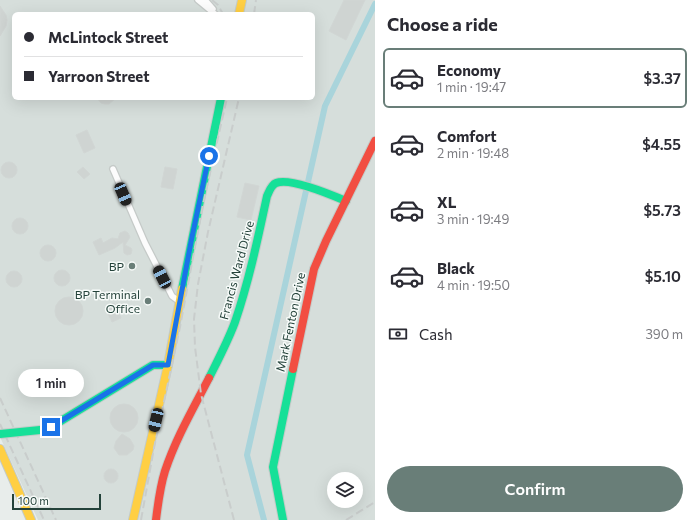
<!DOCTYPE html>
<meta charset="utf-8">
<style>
body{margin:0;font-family:Commissioner,sans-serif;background:#f7f7f7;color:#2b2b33;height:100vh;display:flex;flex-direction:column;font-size:15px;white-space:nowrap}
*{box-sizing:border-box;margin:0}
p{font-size:13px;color:#7c7c81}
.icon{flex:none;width:22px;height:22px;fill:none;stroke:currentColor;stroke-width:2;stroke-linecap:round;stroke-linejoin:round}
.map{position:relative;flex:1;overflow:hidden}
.drawer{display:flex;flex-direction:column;background:#fff;width:320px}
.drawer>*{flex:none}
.guide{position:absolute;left:12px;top:12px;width:303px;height:88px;border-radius:6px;box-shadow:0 4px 16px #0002;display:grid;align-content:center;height:88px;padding:0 12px;background:#fff}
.buttons{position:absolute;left:327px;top:472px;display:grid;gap:8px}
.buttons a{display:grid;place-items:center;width:36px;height:36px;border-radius:50%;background:#fff;box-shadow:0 4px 16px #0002;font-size:20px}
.scale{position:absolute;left:12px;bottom:10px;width:89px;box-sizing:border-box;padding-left:4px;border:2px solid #24423a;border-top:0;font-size:11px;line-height:14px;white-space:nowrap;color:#24423a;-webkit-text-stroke:3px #f7fbf9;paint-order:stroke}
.end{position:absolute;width:18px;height:18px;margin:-9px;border:5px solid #1a73e8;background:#fff;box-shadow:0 0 0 2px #fff}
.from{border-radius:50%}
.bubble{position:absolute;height:28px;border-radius:14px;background:#fff;box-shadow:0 4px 16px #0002;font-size:13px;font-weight:600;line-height:28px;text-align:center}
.car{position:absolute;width:12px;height:24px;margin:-12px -6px;border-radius:5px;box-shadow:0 0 3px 1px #0007;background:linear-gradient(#222 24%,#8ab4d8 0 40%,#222 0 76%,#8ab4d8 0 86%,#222 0)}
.guide b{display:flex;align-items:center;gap:14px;height:38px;font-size:15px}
.guide b+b{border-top:1px solid #e1e1e2}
.guide i{width:10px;height:10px;background:#2b2b33}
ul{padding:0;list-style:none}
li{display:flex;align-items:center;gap:12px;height:60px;margin:0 8px 6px;padding:0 4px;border:2px solid transparent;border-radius:6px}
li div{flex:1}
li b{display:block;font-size:15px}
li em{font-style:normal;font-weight:600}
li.active{border-color:#697e78}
li>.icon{width:36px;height:36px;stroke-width:1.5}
h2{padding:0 12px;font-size:18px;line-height:48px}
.pay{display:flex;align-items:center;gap:10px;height:44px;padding:0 12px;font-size:15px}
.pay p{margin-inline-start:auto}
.primary-button{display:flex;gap:8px;margin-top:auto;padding:8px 12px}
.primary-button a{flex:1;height:46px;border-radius:24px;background:#697e78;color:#fff;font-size:16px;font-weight:600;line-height:46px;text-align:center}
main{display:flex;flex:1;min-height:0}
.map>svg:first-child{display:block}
</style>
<main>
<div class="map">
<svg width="375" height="520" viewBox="0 0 375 520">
<rect width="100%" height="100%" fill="#e8edeb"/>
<path fill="#d6dedb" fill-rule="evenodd" d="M0 0H375V520H38L0 437ZM14 14H313V98H14ZM334 479H356V501H334Z"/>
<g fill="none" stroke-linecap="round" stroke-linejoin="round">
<path stroke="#a9d4db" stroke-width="6" d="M264 520 247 455 325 106 375 4"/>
</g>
<path fill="#cfd4d2" stroke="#d1d6d4" d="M344 0H365L346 40 329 31Z
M0 6 6 15 7 20 6 26 0 36Z
M97 98H116L109 104H105L101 103Z
M87 130 95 148 84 153 76 135Z
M1 170a8 8 0 1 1 16 0a8 8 0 1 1-16 0Z
M83 167 90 174 84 179 77 172Z
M165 167 177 169 173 189 161 187Z
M245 183 259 186 251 220 237 217Z
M12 226a8 8 0 1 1 16 0a8 8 0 1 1-16 0Z
M125 231 128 233 130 237 125 245 131 248 132 250 131 254 127 255 124 253 123 242 115 248 99 255 93 242 101 238 103 243 112 238 118 239 120 233Z
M40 253a8 8 0 1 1 16 0a8 8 0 1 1-16 0Z
M54 278a8 8 0 1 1 16 0a8 8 0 1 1-16 0Z
M6 279a8 8 0 1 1 16 0a8 8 0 1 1-16 0Z
M55 311a14 14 0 1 1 28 0a14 14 0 1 1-28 0Z
M114 303 121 318 112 322 105 307Z
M110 418a14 14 0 1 1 28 0a14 14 0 1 1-28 0Z
M122 434 130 439 134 446 133 450 127 455H119L114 448 116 441Z
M104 476a7 7 0 1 1 14 0a7 7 0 1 1-14 0Z"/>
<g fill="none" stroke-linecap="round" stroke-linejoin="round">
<defs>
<path id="street" d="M198 0 215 14
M205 0 213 9
M113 169 145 243 168 288 172 296 180 302"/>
<path id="fast" d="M182 289 221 98
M209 378C218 360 228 341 235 322 249 281 258 238 267 196 269 192 271 185 276 183 290 177 332 195 346 201
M40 430 51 427 153 365H168
M283 520 273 467 293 369"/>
<path id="slow" d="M239 14 242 0
M0 449 31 520
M133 520 168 365 182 289"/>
<path id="jam" d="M293 369 314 269 326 241 375 141
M156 520C158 503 160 487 165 471 176 438 193 409 209 378"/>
</defs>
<use href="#street" stroke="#c5cac8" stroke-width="8"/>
<use href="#fast" stroke="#c3cbc8" stroke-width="10"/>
<use href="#slow" stroke="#c3cbc8" stroke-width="10"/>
<use href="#jam" stroke="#c3cbc8" stroke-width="10"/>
<use href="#street" stroke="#fcfcfc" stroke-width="5.5"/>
<use href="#fast" stroke="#16e098" stroke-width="8"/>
<use href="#slow" stroke="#ffcf43" stroke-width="8"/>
<use href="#jam" stroke="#f24e42" stroke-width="8"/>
<path stroke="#c9cdcc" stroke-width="2" stroke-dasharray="8 4" stroke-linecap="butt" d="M212 0 218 5 223 14
M254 14 256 0
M0 398 56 520
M0 424 44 520
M141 520 154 448 180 327 203 204 227 98
M234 520 201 394 195 347 194 319 198 284 208 232 239 98
M346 520 375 502"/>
<defs>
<path id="fast-bridge" d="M0 434 40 430"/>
</defs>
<use href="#fast-bridge" stroke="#c3cbc8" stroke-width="10" stroke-linecap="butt"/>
<use href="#fast-bridge" stroke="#16e098" stroke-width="8"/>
</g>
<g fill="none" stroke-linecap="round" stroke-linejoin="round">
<path stroke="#1a73e8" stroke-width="5" d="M51 427 153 365H168L191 242 209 156"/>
</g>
<g fill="#697e78" stroke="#f7fbf9" stroke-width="1.5">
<circle cx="132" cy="266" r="4"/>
<circle cx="148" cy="301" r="4"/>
</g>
<g text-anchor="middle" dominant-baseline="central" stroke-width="3" stroke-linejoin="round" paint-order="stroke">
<g font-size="12" fill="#24423a" stroke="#f7fbf9" text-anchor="end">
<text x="124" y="266">BP</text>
<text x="140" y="294">BP Terminal<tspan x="140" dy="14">Office</tspan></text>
</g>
<g font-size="12" fill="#24423a" stroke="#f7fbf9">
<text transform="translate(236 270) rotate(-75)">Francis Ward Drive</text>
<text transform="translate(290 322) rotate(-78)">Mark Fenton Drive</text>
</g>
</g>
</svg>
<div class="buttons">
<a><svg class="icon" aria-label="layers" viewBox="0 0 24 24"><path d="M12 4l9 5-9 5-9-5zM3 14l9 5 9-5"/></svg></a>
</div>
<div class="scale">100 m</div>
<i class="end from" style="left:209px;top:156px"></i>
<i class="end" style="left:51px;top:427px"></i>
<div class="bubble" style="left:18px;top:369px;width:66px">1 min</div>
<i class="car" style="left:123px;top:194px;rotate:157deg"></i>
<i class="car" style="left:162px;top:277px;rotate:333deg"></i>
<i class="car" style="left:156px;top:420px;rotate:193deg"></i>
<div class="guide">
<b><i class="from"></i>McLintock Street</b>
<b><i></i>Yarroon Street</b>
</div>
</div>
<section class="drawer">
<h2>Choose a ride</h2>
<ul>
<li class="active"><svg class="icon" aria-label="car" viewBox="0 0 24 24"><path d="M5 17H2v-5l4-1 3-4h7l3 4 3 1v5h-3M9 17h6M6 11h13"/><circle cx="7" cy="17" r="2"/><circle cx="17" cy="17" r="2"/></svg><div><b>Economy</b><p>1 min · 19:47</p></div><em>$3.37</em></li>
<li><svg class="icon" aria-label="car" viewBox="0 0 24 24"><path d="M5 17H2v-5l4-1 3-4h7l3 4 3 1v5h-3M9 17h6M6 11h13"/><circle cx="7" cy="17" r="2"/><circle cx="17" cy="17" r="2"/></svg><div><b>Comfort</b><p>2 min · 19:48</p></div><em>$4.55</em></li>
<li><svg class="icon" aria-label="car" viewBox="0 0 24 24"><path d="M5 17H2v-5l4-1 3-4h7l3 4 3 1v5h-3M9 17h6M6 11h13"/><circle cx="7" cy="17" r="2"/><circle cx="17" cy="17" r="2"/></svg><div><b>XL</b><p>3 min · 19:49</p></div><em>$5.73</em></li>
<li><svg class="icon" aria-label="car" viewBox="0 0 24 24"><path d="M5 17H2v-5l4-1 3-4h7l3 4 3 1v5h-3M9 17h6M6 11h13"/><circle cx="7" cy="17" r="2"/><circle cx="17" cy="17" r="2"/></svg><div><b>Black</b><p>4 min · 19:50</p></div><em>$5.10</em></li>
</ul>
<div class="pay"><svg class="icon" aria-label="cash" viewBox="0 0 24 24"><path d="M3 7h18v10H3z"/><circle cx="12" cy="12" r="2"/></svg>Cash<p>390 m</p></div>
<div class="primary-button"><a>Confirm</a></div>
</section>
</main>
